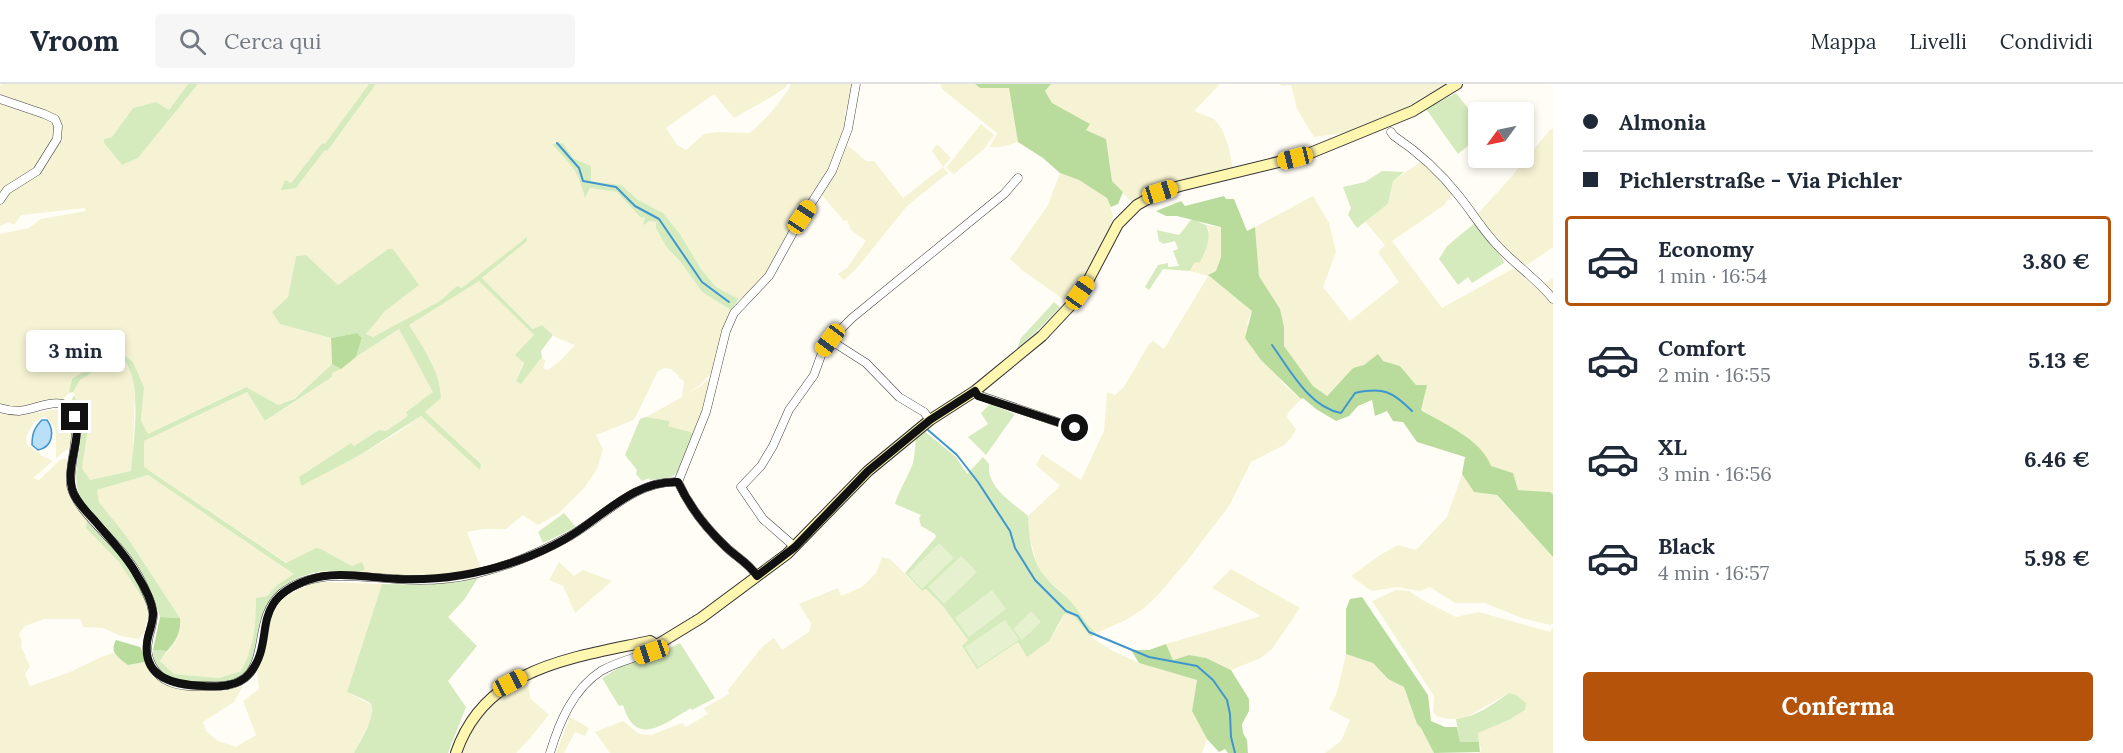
<!DOCTYPE html>
<html lang="it">
<meta charset="utf-8">
<style>
body{margin:0;font-family:Lora,serif;background:#f6f6f7;color:#1f2937;height:100vh;display:flex;flex-direction:column;font-size:22px;white-space:nowrap}
*{box-sizing:border-box;margin:0}
p{font-size:20px;color:#747a83}
.icon{flex:none;width:33px;height:33px;fill:none;stroke:currentColor;stroke-width:2;stroke-linecap:round;stroke-linejoin:round}
.map{position:relative;flex:1;overflow:hidden}
.drawer{display:flex;flex-direction:column;background:#fff;width:570px}
.drawer>*{flex:none}
.top-card{display:grid;align-content:center;height:132px;padding:0 30px;background:#fff}
.needle{width:39px;rotate:237deg}
.tools{position:absolute;left:1468px;top:18px;display:grid;gap:12px}
.tools a{display:grid;place-items:center;width:66px;height:66px;border-radius:6px;background:#fff;box-shadow:0 3px 9px #0003;font-size:30px}
.end{position:absolute;width:27px;height:27px;margin:-14px;border:8px solid #111;background:#fff;box-shadow:0 0 0 3px #fff}
.from{border-radius:50%}
.bubble{position:absolute;height:42px;border-radius:6px;background:#fff;box-shadow:0 3px 9px #0003;font-size:20px;font-weight:800;line-height:42px;text-align:center}
.car{position:absolute;width:18px;height:36px;margin:-18px -9px;border-radius:8px;box-shadow:0 0 4px 2px #0007;background:linear-gradient(#f5c518 24%,#345 0 40%,#f5c518 0 76%,#345 0 86%,#f5c518 0)}
.top-card b{display:flex;align-items:center;gap:21px;height:57px;font-size:22px}
.top-card b+b{border-top:2px solid #e0e1e3}
.top-card i{width:15px;height:15px;background:#1f2937}
ul{padding:0;list-style:none}
li{display:flex;align-items:center;gap:18px;height:90px;margin:0 12px 9px;padding:0 18px;border:3px solid transparent;border-radius:6px}
li div{flex:1}
li b{display:block;font-size:22px}
li em{font-style:normal;font-weight:800}
li.active{border-color:#b45309}
li>.icon{width:54px;height:54px;stroke-width:1.5}
.cta{display:flex;gap:12px;margin-top:auto;padding:12px 30px}
.cta a{flex:1;height:69px;border-radius:6px;background:#b45309;color:#fff;font-size:24px;font-weight:800;line-height:69px;text-align:center}
header{display:flex;align-items:center;gap:36px;box-sizing:border-box;height:84px;padding:0 30px;background:#fff;border-bottom:2px solid #e0e1e3}
header strong{font-size:28px}
nav{display:flex;gap:33px;margin-inline-start:auto;font-size:21px}
.search{width:420px;height:54px;background:#f6f6f7;display:flex;align-items:center;gap:15px;box-sizing:border-box;padding:0 21px;border-radius:6px;color:#747a83;font-size:22px}
main{display:flex;flex:1;min-height:0}
.map>svg:first-child{display:block}
</style>
<header>
<strong>Vroom</strong>
<div class="search"><svg class="icon" aria-label="search" viewBox="0 0 24 24"><circle cx="10" cy="10" r="6"/><path d="M15 15l6 6"/></svg>Cerca qui</div>
<nav><a>Mappa</a><a>Livelli</a><a>Condividi</a></nav>
</header>
<main>
<div class="map">
<svg width="1553" height="669" viewBox="0 0 1553 669">
<rect width="100%" height="100%" fill="#fffdf5"/>
<path fill="#f6f3d4" d="M2 0H188L169 26 156 18 133 24 112 53 104 59 122 81 138 74 198 0H369L325 61 322 59 290 100 285 96 296 104 324 66H328L376 0H787L786 3 773 12 734 34 714 10 666 44 677 61 686 66 704 50 718 48 750 49 769 31 789 5 790 0H856L854 11 844 29 851 32 844 58 866 77H874L903 114 943 83 932 67 937 60 951 74 943 83 948 89 907 122 857 184 844 196 838 190 847 184 866 157 851 146 847 136 844 137 820 109 778 176 743 217 716 203 701 185 680 150 663 129 637 116 621 101 591 97V82L573 74 563 59 553 60 574 83 580 93 585 113 590 104 617 108 641 134 645 132 644 140 650 137 656 138 667 164 679 176 702 208 731 226 723 244 716 284 700 301 686 310 701 302 707 296 713 300 698 350 668 342 669 337 646 333 682 313 684 297 679 294 678 291 671 285 664 284 658 287 634 336 596 351 603 365 597 385 585 403 559 429 538 441 523 431 506 445H483L467 448 480 482 479 489 457 493 353 492 352 482 321 465 316 464 287 479 144 383V357L247 308 266 337 332 293V289L399 245 434 308 407 327 408 332 386 347 379 346 354 362 351 360 299 393 301 401 360 371 397 349 421 332 480 385 481 380 425 328 441 314 432 279 408 241 479 196 534 251 516 297 521 299 542 273 545 277 543 284 548 286 560 277 575 261 557 254 542 241 534 245 482 194 527 157 462 204 457 203 440 217 373 253 365 250 385 227 418 201 388 165 338 201 306 171 296 172 288 213 277 223 280 240 331 254 332 280 293 315 278 321 245 303 148 350 141 336 144 303 133 278 118 266 72 295 69 309 63 315 16 324 0 320V150L29 144 41 135 86 127 85 124 21 131 14 141 9 138 0 142V2Z
M940 0H975L980 4H1009L1018 58 1001 63H990L997 49 942 5Z
M1051 0H1220L1194 27 1214 35 1222 45 1229 64 1233 86 1132 119 1112 97 1106 55 1086 46 1089 40 1052 19 1045 7Z
M1280 0H1446L1398 28 1345 49 1314 53 1297 25 1291 1 1282 2Z
M981 40 994 51 984 65 954 90 946 84Z
M1553 45V163L1523 184 1475 133 1512 92 1550 46Z
M1422 77 1452 111 1443 122 1392 157 1442 224 1514 184 1537 205 1553 194V410L1550 408 1517 406 1513 389 1491 382 1473 358 1421 325 1416 301 1400 282 1383 277 1353 284 1326 312 1313 302 1284 262V243L1280 225 1259 192 1255 143 1313 112 1329 139 1336 168 1323 203 1350 237 1399 198 1378 168 1385 161 1365 138 1388 120 1393 97Z
M1060 89 1079 96 1108 114 1113 131 1111 142 1090 182 1067 218 1022 186 1010 175 1048 121Z
M1206 141 1221 143V173L1216 187 1209 192 1252 227 1247 240 1283 300 1301 315 1288 329 1287 333 1296 345 1291 354 1284 361 1251 378 1229 422 1187 477 1157 512 1143 525 1126 536 1096 549 1087 542 1064 510 1043 491 1036 478 1029 449 1028 432 1060 402 1036 381 1042 370 1081 396 1104 347 1107 308 1115 311 1124 303 1149 260 1153 257 1164 265 1208 192 1190 187 1209 146Z
M119 272 122 273 132 289 135 314 132 387 90 396 82 384 89 339 73 308 80 296Z
M58 325 65 327 71 335V362L56 374V350L53 341 45 332 34 338 26 353 27 360 42 372 53 377 33 394 39 396 60 376 65 374 68 375V402L73 417 87 435V444L119 478 136 503 146 519 148 531 144 550 138 555 121 552 103 544 83 543 80 535H44L25 542 19 550 22 558 21 563 30 582 25 590 30 602 68 589 101 573 113 569 128 581 145 578 152 591 162 599 174 604 221 607 243 602 234 618 203 638 206 647 218 657 236 663 256 651 243 617 259 605 257 587 270 535 280 518 285 512 312 499 326 498 382 500 347 608 370 620 373 624 372 633 354 669H0V328L22 331Z
M1462 390 1474 408 1496 411 1553 473V539L1550 541 1522 534 1485 519H1455L1430 503 1420 507 1397 503 1371 507 1351 492 1377 473 1398 461 1416 466 1447 433Z
M148 391 295 490 277 501 267 512 256 514V534L250 573 241 587 219 594 174 590 160 577 174 559 180 534 127 453 99 418 97 406Z
M882 473 891 476 922 507 926 505 942 521 969 557 1019 558 1027 572 1057 545 1064 530 1073 531 1091 553 1111 566 1139 579 1197 596 1192 627 1207 655 1202 669H610L595 648 623 637 639 650 651 651 682 639 686 643 708 630 704 624 729 610 728 606 762 563 774 554 782 566 810 547 811 539 799 520 838 504 841 512 862 503 876 489Z
M559 478 574 492 583 486 612 497 575 529 563 502 549 496Z
M1231 485 1300 524 1272 565 1261 574 1231 586 1206 574 1189 571 1173 576 1166 560 1261 532 1212 504Z
M1396 506 1409 507 1424 517 1456 533 1479 528 1550 548 1553 543V669H1477L1480 668 1481 665 1477 649 1509 636 1525 626 1509 609 1465 634 1450 635 1438 633 1433 629 1434 612 1372 517Z
M1346 570 1373 579 1388 595 1404 603 1417 640 1421 644 1434 669H1325L1341 657 1350 636 1329 625 1337 608Z
M527 598 531 615 549 631 530 654 516 669H461L473 644 491 622 499 615Z
M570 633 589 644 585 652 575 648 564 669H556Z"/>
<path fill="#d5ebbd" d="M188 0H198L138 74 122 81 104 59V55L112 53 133 24 156 18 169 26Z
M369 0H376L328 66 324 67 296 104 281 106 285 96 291 99 322 59 325 60Z
M1456 9 1479 38V53L1458 70 1426 25Z
M563 59 573 74 591 82V97L621 101 638 116 663 129 680 150 701 185 716 203 739 215 731 226 702 208 679 176 667 164 656 144V138L650 137 643 141 645 133 641 134 617 108 590 104 585 114C578 85 571 81 552 60Z
M1382 87 1404 88 1393 97 1388 120 1357 144 1348 131 1351 124 1343 103 1365 98Z
M1191 136H1195L1206 141C1212 154 1206 166 1200 178L1194 179 1190 187 1163 185 1149 206 1145 203 1158 181 1168 179V183L1179 182 1173 167 1178 165 1175 157 1163 160 1159 157 1157 146 1179 151Z
M1476 138C1481 147 1503 172 1504 179L1472 199 1468 193 1458 201 1439 175 1447 162Z
M527 153V157L482 194 533 245 542 241 553 251 541 267 542 273 521 300 516 297 524 279 515 271 534 251 479 197 409 241C423 264 440 286 441 314L425 328 481 380 480 386 421 332 360 371 301 402 299 393 351 359 354 362 379 346 386 347 408 332 406 328 433 308 399 245 356 273 362 254 357 249 331 254 280 240 272 228 288 213 296 172 306 171 338 201 388 165H393L419 201 385 227 366 250 373 253 440 217 457 202 462 204Z
M1054 218 1060 223 1039 245 1017 265 1021 254Z
M118 266 133 278 144 303 141 336 148 350 246 303 278 321 294 315 332 280 341 285 332 289V293L265 337 247 308 144 357V383L286 479 316 464 321 465 352 482 362 478 365 485 353 492V488C344 488 334 486 325 487 305 489 277 500 268 520 263 532 261 548 258 560 255 573 253 584 242 592 229 602 176 600 163 591 155 585 153 575 153 566L167 567 160 577 174 590 219 594 241 587C254 565 256 540 256 514L267 512 277 501 294 490 148 391 97 406 99 418 127 453 180 534 160 533C152 505 136 481 117 458 105 443 84 427 78 407 70 379 93 342 70 320L74 311 89 339 82 384 90 396 131 387C133 360 145 288 119 272L80 296 73 308 69 309 72 295Z
M990 320 1015 330 986 371 968 353 988 340 981 329Z
M646 333 670 337 668 342 698 350 676 390 668 394 650 396 649 394 642 397 636 390 637 386 625 371 640 335Z
M924 347 956 373 967 390 983 373 989 380C986 403 1013 419 1028 432 1029 450 1031 475 1043 490 1051 501 1064 509 1073 520 1081 530 1086 541 1096 549L1091 553 1073 531 1064 530 1049 557 1027 573 1018 558 977 585 962 562 968 556 942 521 926 505 922 507 905 489 936 453 935 450 921 442 919 434 921 431 895 420C899 406 908 393 913 379 915 371 915 362 916 354Z
M564 429 576 443 543 459 538 448Z
M87 435C105 455 143 491 146 519L119 478 86 444Z
M478 494 464 516 448 533 477 562 448 597 466 623 448 669H354C359 659 379 628 370 619 364 615 354 611 347 608L382 500 427 501Z
M680 559 715 614 692 626 691 624C665 639 636 665 623 621L619 622 602 594 622 582 647 575Z
M1509 609 1516 611 1526 619 1525 626 1509 636 1478 649 1479 658 1460 659 1456 635C1476 633 1493 620 1509 609Z"/>
<path fill="#b9dc9c" d="M975 0H1051L1045 7 1052 19 1090 40 1086 46 1106 55 1112 97 1123 108 1118 120 1111 123 1107 114 1079 96 1060 89 1043 74 1018 58 1009 4H980Z
M1224 112 1226 115H1234L1247 147 1255 143 1259 192 1280 225 1284 243V262L1313 302 1327 312 1353 284 1364 281 1378 270 1383 277 1400 282 1416 301H1427L1421 326C1444 340 1481 355 1491 382L1513 389 1518 406 1550 408 1553 410V473L1497 411 1474 408 1462 390 1465 373 1417 358 1403 338 1393 337 1387 327 1375 332 1372 316 1358 322 1349 332 1336 337 1316 325 1303 314 1301 315 1261 276 1245 254 1252 227 1208 191 1216 187 1221 173V143L1177 132H1166L1156 127 1181 117 1185 122Z
M357 249 362 254 356 273 341 285 332 280 331 254Z
M1362 513 1428 611 1431 637 1445 643H1457L1460 658H1479L1480 668 1434 669 1421 644 1417 640 1404 603 1388 595 1373 579 1346 570V525L1350 515Z
M160 533 180 534C181 547 177 556 167 567L153 566Z
M116 556 140 563 146 574 145 578 128 581C118 573 109 569 116 556Z
M1166 560 1173 576 1189 571 1206 574 1231 586 1249 615V627L1242 640 1243 649 1247 656 1248 669H1228L1225 665 1219 668 1207 655 1192 627 1197 596 1139 579 1131 566H1149Z"/>
<path fill="#e6f2cf" d="M939 459 954 474 922 505 908 490Z
M961 472 977 488 944 520 928 503Z
M992 506 1006 525 969 553 955 534Z
M1031 527 1041 538 1022 556 1013 545Z
M1005 536 1019 556 978 583 965 563Z"/>
<path fill="#b9e0f7" stroke="#3f96cf" stroke-width="1.5" d="M42 336H47C55 347 53 363 38 366L32 361C32 350 34 344 42 336Z"/>
<g fill="none" stroke-linecap="round" stroke-linejoin="round">
<path stroke="#3f96cf" stroke-width="2" d="M557 59 579 84 583 97 616 103 635 122 659 135 702 198 729 218
M1272 261C1290 286 1309 323 1341 329L1355 309C1383 303 1392 307 1412 327
M928 346 957 371 978 398 1010 447 1015 464 1035 496 1066 527 1078 532 1089 548 1149 573 1197 582 1213 596 1227 616 1230 630 1231 653 1235 669"/>
<defs>
<path id="street" d="M0 15 44 30 55 35 58 42 57 55 37 87 7 106 0 116
M1391 48 1394 52C1418 68 1441 89 1459 112 1472 128 1482 145 1496 160 1514 180 1536 194 1553 215
M830 256 852 234 1004 110 1018 94
M975 307 978 311 1075 344
M0 324C6 326 13 327 19 327 33 326 55 314 67 322 87 336 67 381 71 402 76 426 114 455 128 476 136 486 142 498 147 510 150 516 152 522 153 529 154 539 149 548 148 558 145 573 154 592 170 598 181 603 196 602 209 602 281 606 245 539 282 509 314 484 358 493 396 495 422 497 449 496 474 490 508 482 540 469 570 452 605 432 635 396 678 398
M678 398 706 328 726 247 734 229 769 192 796 143 832 87 848 45 856 0
M678 398C689 422 707 445 726 463 736 473 749 479 757 492
M795 463 763 435 741 403 761 382 773 362 789 326 814 291 823 266 830 256 866 279 899 313 924 328 930 336
M550 669C559 639 573 605 601 587 618 577 637 574 654 566L656 561"/>
<path id="secondary" d="M456 669C485 583 572 574 650 557L656 561 660 559 701 534 787 470 868 387 930 336 975 307 1042 252 1071 221 1088 197 1118 140 1137 121 1160 108 1180 102 1303 72 1413 27 1457 0"/>
</defs>
<use href="#street" stroke="#444" stroke-width="9"/>
<use href="#secondary" stroke="#333" stroke-width="12"/>
<use href="#street" stroke="#fff" stroke-width="8"/>
<use href="#secondary" stroke="#fff6b0" stroke-width="10"/>
</g>
<g fill="none" stroke-linecap="round" stroke-linejoin="round">
<path stroke="#111" stroke-width="8" d="M75 333C82 356 66 380 72 405 75 417 87 428 95 437 110 455 126 471 137 491 144 502 151 514 153 528 154 539 148 548 147 559 143 595 176 601 203 602 218 603 238 603 249 590 278 556 246 518 308 496 336 486 369 494 398 495 444 497 487 489 530 472 545 466 561 458 575 449 606 429 637 396 678 398 689 422 707 445 726 463 736 473 749 479 757 492L795 463 868 387 930 336 975 307 978 312 1075 344"/>
</g>
</svg>
<div class="tools">
<a><svg class="needle" viewBox="-14 -14 28 28"><path d="M0-13l5 13h-10z" fill="#e53935"/><path d="M0 13l5-13h-10z" fill="#747a83"/></svg></a>
</div>
<i class="end from" style="left:1075px;top:344px"></i>
<i class="end" style="left:75px;top:333px"></i>
<div class="bubble" style="left:26px;top:246px;width:99px">3 min</div>
<i class="car" style="left:1295px;top:74px;rotate:256deg"></i>
<i class="car" style="left:1160px;top:108px;rotate:73deg"></i>
<i class="car" style="left:802px;top:133px;rotate:34deg"></i>
<i class="car" style="left:1080px;top:209px;rotate:35deg"></i>
<i class="car" style="left:830px;top:256px;rotate:217deg"></i>
<i class="car" style="left:651px;top:568px;rotate:251deg"></i>
<i class="car" style="left:510px;top:599px;rotate:62deg"></i>
</div>
<section class="drawer">
<div class="top-card">
<b><i class="from"></i>Almonia</b>
<b><i></i>Pichlerstraße - Via Pichler</b>
</div>
<ul>
<li class="active"><svg class="icon" aria-label="car" viewBox="0 0 24 24"><path d="M5 17H2v-5l4-1 3-4h7l3 4 3 1v5h-3M9 17h6M6 11h13"/><circle cx="7" cy="17" r="2"/><circle cx="17" cy="17" r="2"/></svg><div><b>Economy</b><p>1 min · 16:54</p></div><em>3.80 €</em></li>
<li><svg class="icon" aria-label="car" viewBox="0 0 24 24"><path d="M5 17H2v-5l4-1 3-4h7l3 4 3 1v5h-3M9 17h6M6 11h13"/><circle cx="7" cy="17" r="2"/><circle cx="17" cy="17" r="2"/></svg><div><b>Comfort</b><p>2 min · 16:55</p></div><em>5.13 €</em></li>
<li><svg class="icon" aria-label="car" viewBox="0 0 24 24"><path d="M5 17H2v-5l4-1 3-4h7l3 4 3 1v5h-3M9 17h6M6 11h13"/><circle cx="7" cy="17" r="2"/><circle cx="17" cy="17" r="2"/></svg><div><b>XL</b><p>3 min · 16:56</p></div><em>6.46 €</em></li>
<li><svg class="icon" aria-label="car" viewBox="0 0 24 24"><path d="M5 17H2v-5l4-1 3-4h7l3 4 3 1v5h-3M9 17h6M6 11h13"/><circle cx="7" cy="17" r="2"/><circle cx="17" cy="17" r="2"/></svg><div><b>Black</b><p>4 min · 16:57</p></div><em>5.98 €</em></li>
</ul>
<div class="cta"><a>Conferma</a></div>
</section>
</main>
